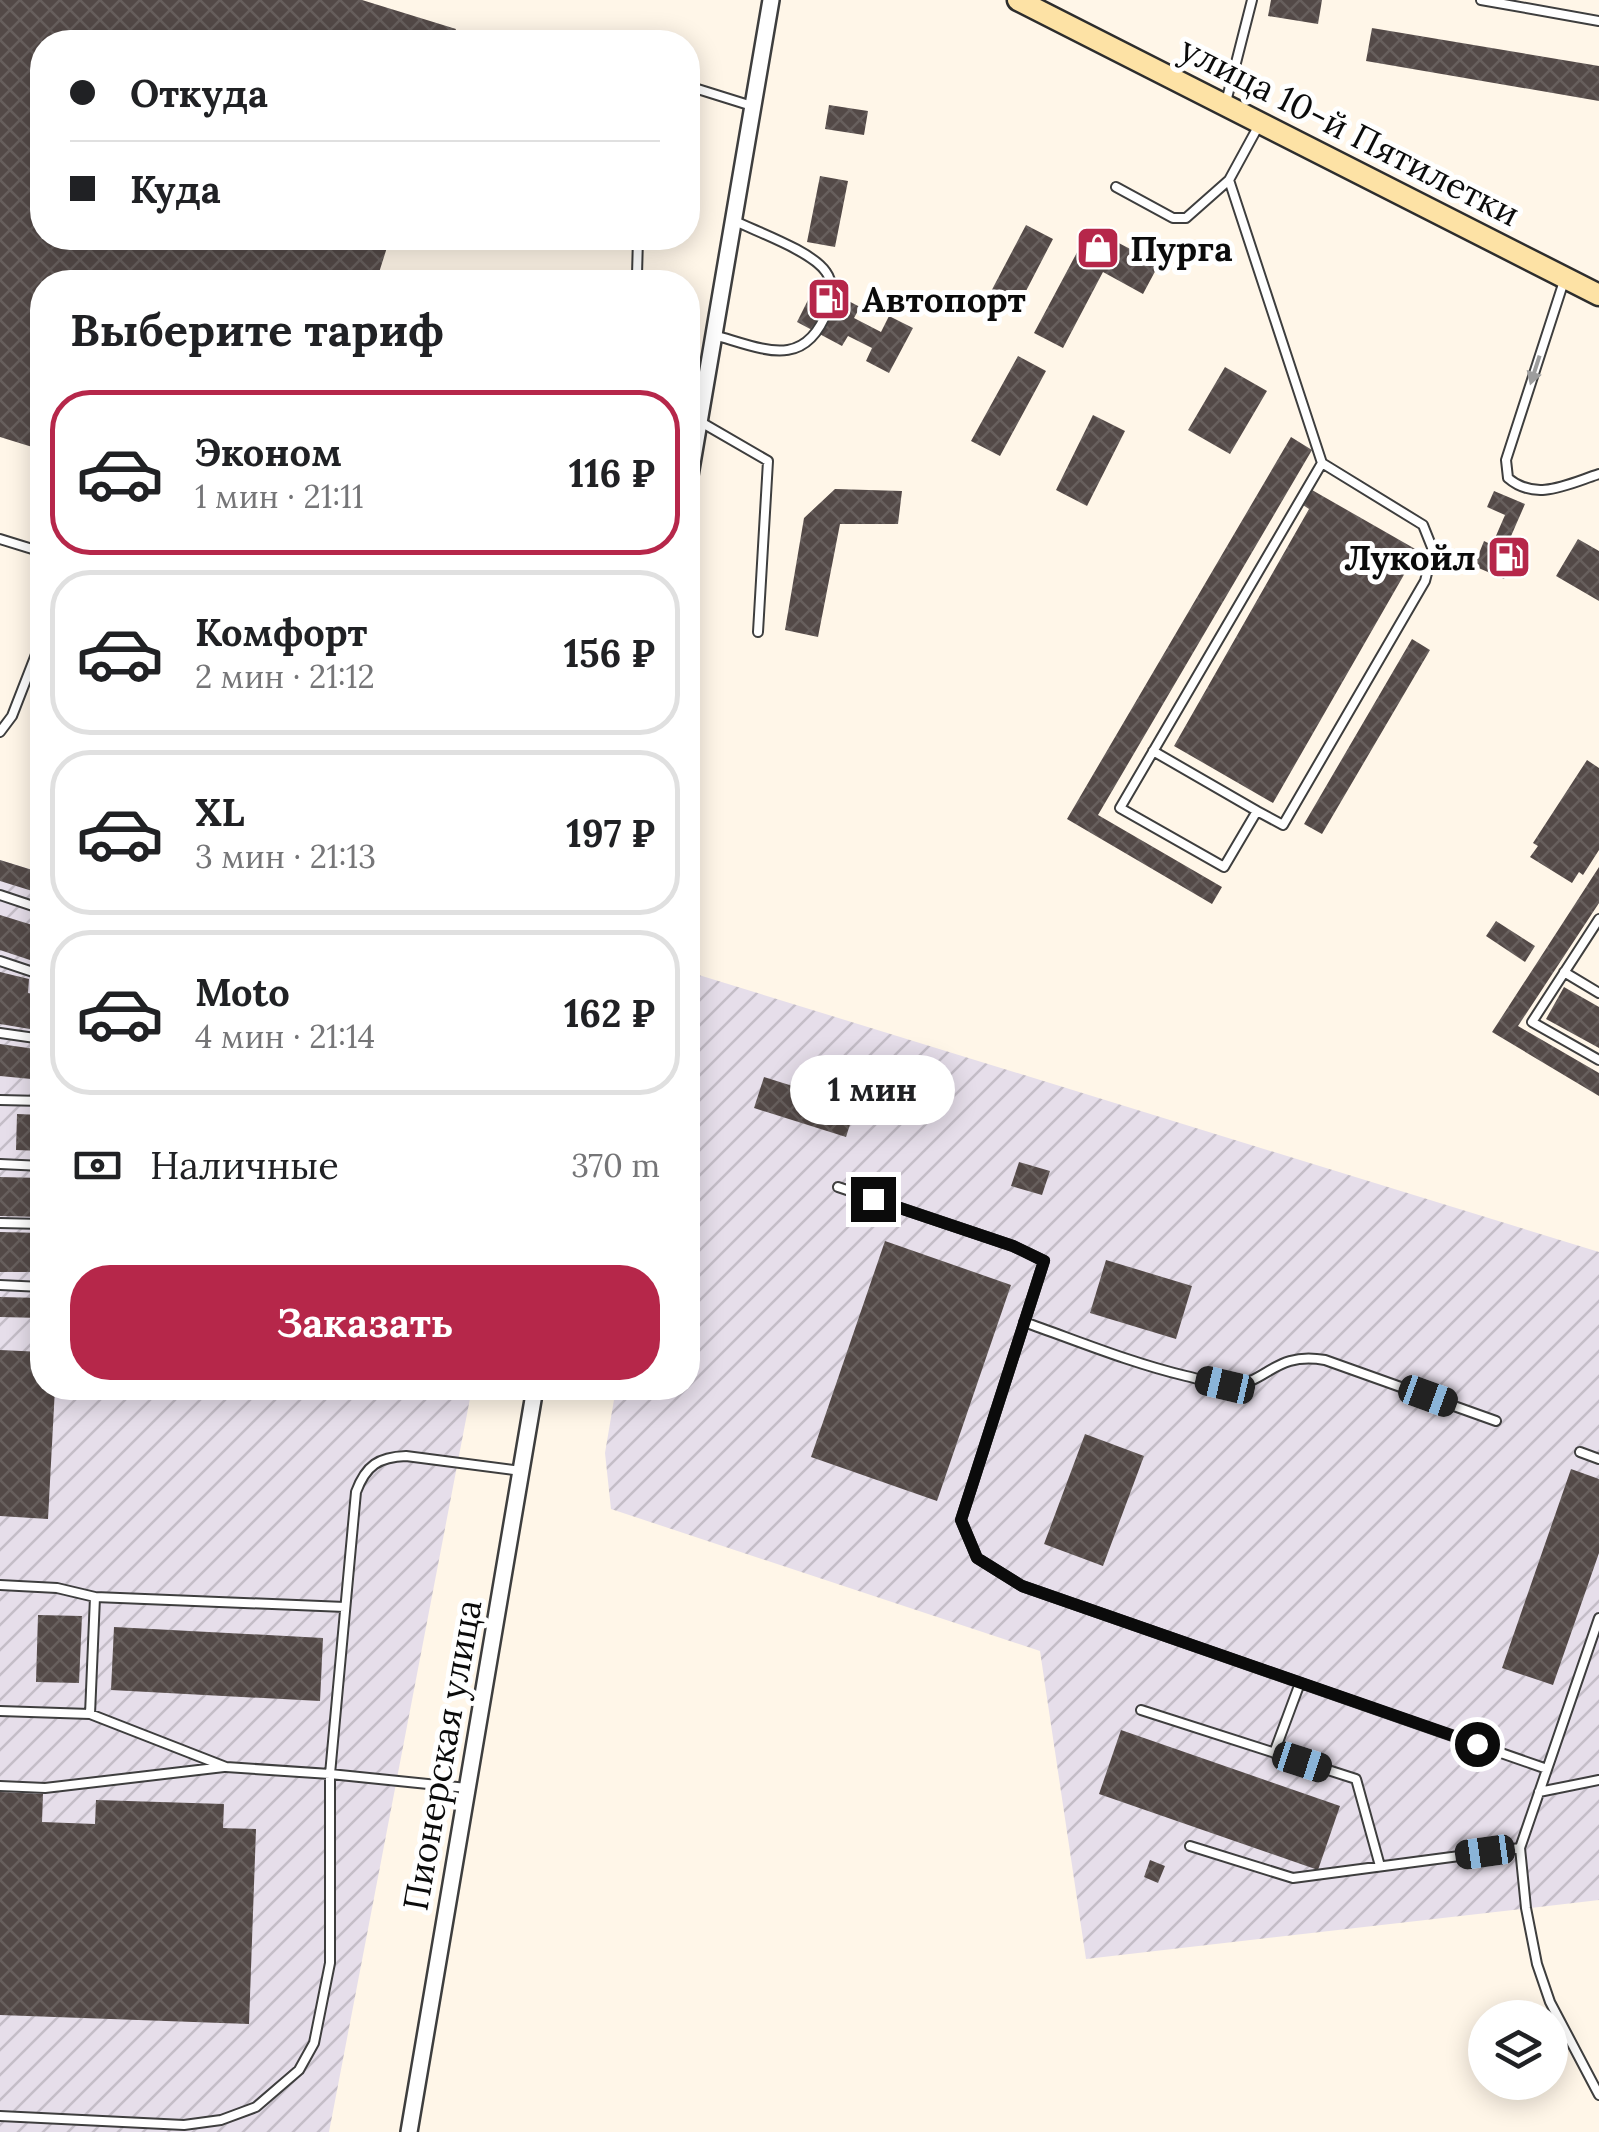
<!DOCTYPE html>
<html lang="ru">
<meta charset="utf-8">
<style>
body{margin:0;font-family:Lora,serif;background:#f2f2f2;color:#202124;height:100vh;display:flex;flex-direction:column;font-size:38px;white-space:nowrap}
*{box-sizing:border-box;margin:0}
p{font-size:32px;color:#757577}
.icon{flex:none;width:55px;height:55px;fill:none;stroke:currentColor;stroke-width:2;stroke-linecap:round;stroke-linejoin:round}
.map{position:relative;flex:1;overflow:hidden}
.drawer{position:absolute;left:30px;top:270px;width:670px;height:1130px;display:flex;flex-direction:column;background:#fff;border-radius:40px;box-shadow:0 5px 25px #0003}
.drawer>*{flex:none}
.banner{position:absolute;left:30px;top:30px;width:670px;height:220px;border-radius:40px;box-shadow:0 5px 25px #0003;display:grid;align-content:center;height:220px;padding:0 40px;background:#fff}
.fabs{position:absolute;left:1468px;top:2000px;display:grid;gap:20px}
.fabs a{display:grid;place-items:center;width:100px;height:100px;border-radius:50%;background:#fff;box-shadow:0 5px 25px #0003;font-size:50px}
.end{position:absolute;width:45px;height:45px;margin:-22px;border:12px solid #0b0b0b;background:#fff;box-shadow:0 0 0 5px #fff}
.from{border-radius:50%}
.bubble{position:absolute;height:70px;border-radius:35px;background:#fff;box-shadow:0 5px 25px #0003;font-size:32px;font-weight:700;line-height:70px;text-align:center}
.car{position:absolute;width:30px;height:60px;margin:-30px -15px;border-radius:12px;box-shadow:0 0 8px 2px #0007;background:linear-gradient(#222 24%,#8ab4d8 0 40%,#222 0 76%,#8ab4d8 0 86%,#222 0)}
.banner b{display:flex;align-items:center;gap:35px;height:95px;font-size:38px}
.banner b+b{border-top:2px solid #e0e0e0}
.banner i{width:25px;height:25px;background:#202124}
ul{padding:0;list-style:none}
li{display:flex;align-items:center;gap:30px;height:165px;margin:0 20px 15px;padding:0 20px;border:5px solid #e0e0e0;border-radius:40px}
li div{flex:1}
li b{display:block;font-size:38px}
li em{font-style:normal;font-weight:700}
li.active{border-color:#b6274a}
li>.icon{width:90px;height:90px;stroke-width:1.5}
h2{padding:0 40px;font-size:45px;line-height:120px}
.pay{display:flex;align-items:center;gap:25px;height:110px;padding:0 40px;font-size:38px}
.pay p{margin-inline-start:auto}
.primary-button{display:flex;gap:20px;margin-top:auto;padding:20px 40px}
.primary-button a{flex:1;height:115px;border-radius:40px;background:#b6274a;color:#fff;font-size:40px;font-weight:700;line-height:115px;text-align:center}
.map>svg:first-child{display:block}
</style>
<div class="map">
<svg width="1599" height="2132" viewBox="0 0 1599 2132">
<defs>
<pattern id="industrial-furrows" width="10" height="10" patternUnits="userSpaceOnUse" patternTransform="scale(2.5)"><rect width="10" height="10" fill="#e6deea"/><path d="M-1 1l2-2M0 10L10 0M9 11l2-2" fill="none" stroke="#c4bdc7"/></pattern>
<pattern id="building-cross-hatch" width="8" height="8" patternUnits="userSpaceOnUse" patternTransform="scale(2.5)"><rect width="8" height="8" fill="#534947"/><path d="M0 0l8 8M0 8l8-8" fill="none" stroke="#675f5d"/></pattern>
</defs>
<rect width="100%" height="100%" fill="#fff6e8"/>
<path fill="url(#industrial-furrows)" d="M0 860 42 873V1388H472L329 2132H0Z
M689 972 1599 1252V1900L1086 1959 1040 1651 611 1509 605 1453 616 1388H688Z"/>
<path fill="url(#building-cross-hatch)" d="M0 0H362L456 29 451 42H42V238H390L376 282H42V450L0 437Z
M1271 0H1322L1318 24 1268 16Z
M1372 28 1599 66V101L1366 61Z
M829 105 868 111 864 135 825 129Z
M820 176 848 181 835 247 807 242Z
M1026 225 1053 239 1013 316 986 301Z
M1090 228 1159 264 1143 294 1103 272 1063 348 1034 333Z
M816 284 860 307 854 318 881 332 889 316 913 328 889 373 866 361 872 348 848 336 842 346 797 322Z
M1018 356 1046 371 1000 456 971 441Z
M1225 367 1267 391 1230 454 1188 430Z
M1093 415 1125 431 1087 506 1056 490Z
M1291 437 1312 450 1098 815 1222 887 1212 904 1067 819Z
M835 489 902 491 898 524H840L818 637 785 630 804 518Z
M1312 490 1424 554 1415 569 1409 566 1273 803 1174 746 1309 509 1303 505Z
M1494 491 1525 504 1505 550 1515 554 1504 579 1474 566 1484 541 1492 545 1505 515 1487 507Z
M1578 539 1599 551V601L1556 576Z
M1412 639 1430 650 1322 834 1304 824Z
M1587 760 1599 768V850L1583 875 1579 872 1572 883 1530 857 1538 846 1533 843Z
M0 860 42 873V894L0 881Z
M1599 867V903L1518 1026 1599 1073V1096L1492 1032Z
M0 915 42 928V964L0 950Z
M1496 921 1535 946 1525 962 1486 936Z
M0 972 29 979 28 993 42 996V1031L0 1024Z
M1564 987 1599 1007V1048L1546 1019Z
M0 1044 42 1050V1080L0 1076Z
M764 1077 856 1106 846 1137 754 1108Z
M17 1114 42 1115V1151L16 1150Z
M1019 1162 1050 1171 1042 1195 1011 1186Z
M0 1177 42 1178V1217L0 1216Z
M0 1232 42 1233V1272H0Z
M885 1241 1011 1285 937 1501 811 1457Z
M1106 1260 1192 1286 1176 1339 1090 1313Z
M0 1297 42 1298V1318L0 1317Z
M0 1350 42 1352V1388H55L48 1519 0 1516Z
M1085 1434 1144 1456 1103 1566 1044 1544Z
M1571 1469 1599 1479V1553L1553 1685 1502 1668Z
M38 1615 82 1616 79 1683 36 1682Z
M114 1627 323 1638 320 1701 111 1690Z
M1121 1730 1340 1806 1318 1870 1099 1794Z
M0 1792 43 1794 42 1822 95 1824 96 1800 224 1804 223 1828 256 1829 249 2024 0 2015Z
M1150 1860 1165 1866 1158 1883 1144 1877Z"/>
<g fill="none" stroke-linecap="round" stroke-linejoin="round">
<defs>
<path id="service" d="M1481 0 1599 21
M688 86 752 106
M1226 102 1252 0
M1229 180 1322 463 1423 525 1433 550 1425 581 1283 825 1257 811 1224 867 1120 808 1322 463
M1116 187 1173 218H1186L1229 180 1259 125
M637 275 638 238
M1564 281 1506 460 1508 478C1536 502 1568 484 1599 474
M714 335C764 349 805 371 828 309 832 297 834 283 826 272 812 251 757 232 733 220
M699 421 768 461 758 632
M0 539 42 552
M0 732 12 716 42 639
M1153 751 1257 811
M0 895 42 909
M1599 919 1532 1022 1599 1060
M0 961 42 975
M1564 972 1599 993
M0 1033 42 1039
M0 1100 42 1101
M0 1164 42 1166
M838 1187 1013 1246 1044 1261 961 1520 977 1558 1022 1586 1547 1769
M0 1223 42 1224
M0 1285 42 1287
M1024 1322C1078 1341 1131 1363 1186 1376 1200 1379 1216 1385 1231 1385 1267 1384 1274 1351 1325 1360L1496 1421
M1580 1452 1599 1459
M0 1585 57 1588 95 1597
M1599 1618 1520 1848 1526 1908 1537 1964 1550 2002 1599 2095
M1141 1710 1356 1779 1380 1866
M0 1711 90 1714 226 1767 330 1774V1963L314 2043 299 2070 256 2107 221 2120 184 2125 0 2116
M90 1714 95 1597 345 1607
M1274 1753 1300 1683
M0 1786 45 1788 224 1767
M467 1788 330 1774 356 1492C366 1465 379 1457 406 1456L521 1471
M1539 1792 1599 1780
M1190 1846 1293 1878 1520 1848"/>
<path id="minor" d="M688 487 771 0
M409 2132 535 1388"/>
<path id="secondary" d="M1018 0 1599 295"/>
</defs>
<use href="#service" stroke="#3e3e3e" stroke-width="12"/>
<use href="#minor" stroke="#3e3e3e" stroke-width="20"/>
<use href="#secondary" stroke="#2d2d2d" stroke-width="25"/>
<use href="#service" stroke="#fff" stroke-width="8"/>
<use href="#minor" stroke="#fff" stroke-width="15"/>
<use href="#secondary" stroke="#fde2a5" stroke-width="20"/>
</g>
<defs><path id="oneway-solid" d="M-6-.8H1V-3.2L6.5 0L1 3.2V.8H-6Z" transform="scale(2.5)"/></defs>
<use fill="#9d9d9d" href="#oneway-solid" transform="translate(1535 370) rotate(108)"/>
<g fill="none" stroke-linecap="round" stroke-linejoin="round">
<path stroke="#0b0b0b" stroke-width="12" d="M873 1199 1013 1246 1044 1261 961 1520 977 1558 1022 1586 1477 1744"/>
</g>
<defs>
<symbol id="shop-square" viewBox="-11 -11 22 22"><rect x="-9" y="-9" width="18" height="18" rx="4" fill="#b6274a" stroke="#fff"/><path d="M-5-2.5h2.3a2.7 3.5 0 0 1 5.4 0H5L5.5 6h-11ZM-1.5-2.5h3a1.5 2.3 0 0 0-3 0Z" fill="#fff"/></symbol>
<symbol id="fuel-square" viewBox="-11 -11 22 22"><rect x="-9" y="-9" width="18" height="18" rx="4" fill="#b6274a" stroke="#fff"/><path d="M-5.5-6h7V0h2V4h1.3V-2.5L3-4.5l.8-.8L6-3V5H2.5V1h-1V6h-7ZM-4.2-4.7v3.2H.2V-4.7Z" fill="#fff"/></symbol>
</defs>
<g fill-rule="evenodd">
<use href="#shop-square" x="1073" y="223" width="50" height="50"/>
<use href="#fuel-square" x="804" y="274" width="50" height="50"/>
<use href="#fuel-square" x="1484" y="532" width="50" height="50"/>
</g>
<g text-anchor="middle" dominant-baseline="central" stroke-width="10" stroke-linejoin="round" paint-order="stroke">
<g font-size="35" fill="#0b0b0b" stroke="#fff">
<text transform="translate(1350 131) rotate(27)">улица 10-й Пятилетки</text>
<text transform="translate(442 1755) rotate(-80)">Пионерская улица</text>
</g>
<g font-size="35" font-weight="bold" fill="#0b0b0b" stroke="#fff" text-anchor="start">
<text x="1130" y="248">Пурга</text>
<text x="862" y="299">Автопорт</text>
<text x="1476" y="557" text-anchor="end">Лукойл</text>
</g>
</g>
</svg>
<div class="fabs">
<a><svg class="icon" aria-label="layers" viewBox="0 0 24 24"><path d="M12 4l9 5-9 5-9-5zM3 14l9 5 9-5"/></svg></a>
</div>
<i class="end from" style="left:1477px;top:1744px"></i>
<i class="end" style="left:873px;top:1199px"></i>
<div class="bubble" style="left:790px;top:1055px;width:165px">1 мин</div>
<i class="car" style="left:1225px;top:1385px;rotate:283deg"></i>
<i class="car" style="left:1428px;top:1396px;rotate:110deg"></i>
<i class="car" style="left:1302px;top:1762px;rotate:108deg"></i>
<i class="car" style="left:1485px;top:1852px;rotate:262deg"></i>
<div class="banner">
<b><i class="from"></i>Откуда</b>
<b><i></i>Куда</b>
</div>
<section class="drawer">
<h2>Выберите тариф</h2>
<ul>
<li class="active"><svg class="icon" aria-label="car" viewBox="0 0 24 24"><path d="M5 17H2v-5l4-1 3-4h7l3 4 3 1v5h-3M9 17h6M6 11h13"/><circle cx="7" cy="17" r="2"/><circle cx="17" cy="17" r="2"/></svg><div><b>Эконом</b><p>1 мин · 21:11</p></div><em>116 ₽</em></li>
<li><svg class="icon" aria-label="car" viewBox="0 0 24 24"><path d="M5 17H2v-5l4-1 3-4h7l3 4 3 1v5h-3M9 17h6M6 11h13"/><circle cx="7" cy="17" r="2"/><circle cx="17" cy="17" r="2"/></svg><div><b>Комфорт</b><p>2 мин · 21:12</p></div><em>156 ₽</em></li>
<li><svg class="icon" aria-label="car" viewBox="0 0 24 24"><path d="M5 17H2v-5l4-1 3-4h7l3 4 3 1v5h-3M9 17h6M6 11h13"/><circle cx="7" cy="17" r="2"/><circle cx="17" cy="17" r="2"/></svg><div><b>XL</b><p>3 мин · 21:13</p></div><em>197 ₽</em></li>
<li><svg class="icon" aria-label="car" viewBox="0 0 24 24"><path d="M5 17H2v-5l4-1 3-4h7l3 4 3 1v5h-3M9 17h6M6 11h13"/><circle cx="7" cy="17" r="2"/><circle cx="17" cy="17" r="2"/></svg><div><b>Moto</b><p>4 мин · 21:14</p></div><em>162 ₽</em></li>
</ul>
<div class="pay"><svg class="icon" aria-label="cash" viewBox="0 0 24 24"><path d="M3 7h18v10H3z"/><circle cx="12" cy="12" r="2"/></svg>Наличные<p>370 m</p></div>
<div class="primary-button"><a>Заказать</a></div>
</section>
</div>
